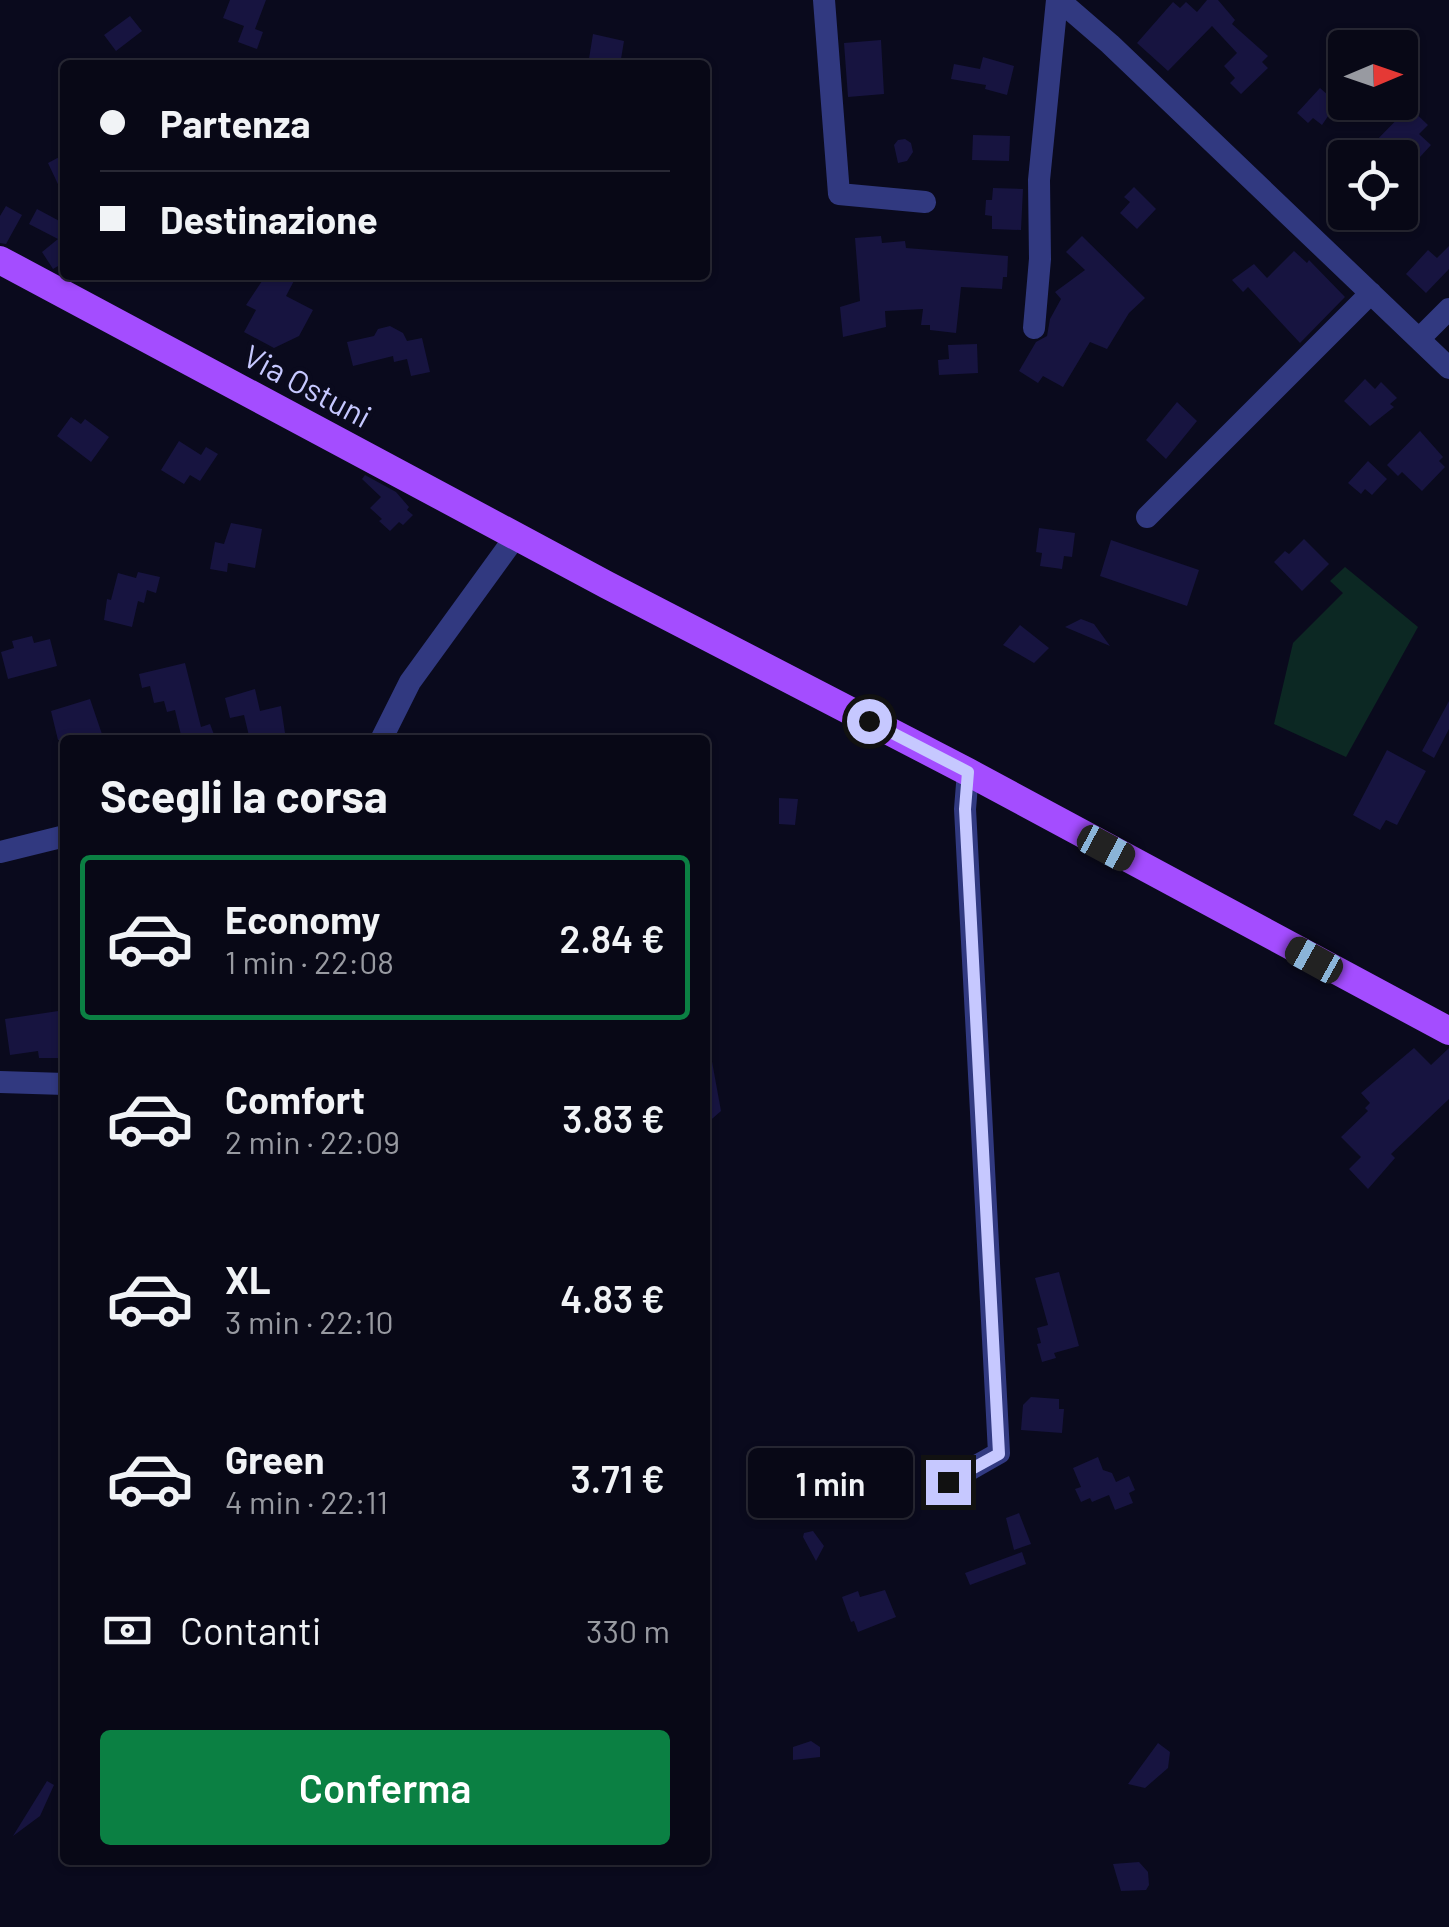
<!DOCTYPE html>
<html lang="it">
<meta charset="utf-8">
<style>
body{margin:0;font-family:Barlow,sans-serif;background:#11111f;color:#f1f3f6;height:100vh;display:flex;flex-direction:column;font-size:38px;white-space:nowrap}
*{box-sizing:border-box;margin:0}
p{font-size:32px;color:#989aa1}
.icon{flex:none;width:55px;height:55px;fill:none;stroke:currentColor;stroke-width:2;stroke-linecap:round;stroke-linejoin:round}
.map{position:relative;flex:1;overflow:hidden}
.sheet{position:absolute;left:60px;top:735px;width:650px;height:1130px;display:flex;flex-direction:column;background:#080816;border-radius:10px;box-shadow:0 2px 8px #0004,0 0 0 2px #292935}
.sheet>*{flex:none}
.guide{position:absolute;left:60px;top:60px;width:650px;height:220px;border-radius:10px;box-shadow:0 2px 8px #0004,0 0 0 2px #292935;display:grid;align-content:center;height:220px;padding:0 40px;background:#080816}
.needle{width:65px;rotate:88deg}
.buttons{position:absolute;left:1328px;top:30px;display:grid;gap:20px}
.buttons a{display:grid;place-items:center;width:90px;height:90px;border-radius:10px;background:#080816;box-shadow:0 2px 8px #0004,0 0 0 2px #292935;font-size:50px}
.end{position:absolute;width:45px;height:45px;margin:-22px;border:12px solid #c6c8ff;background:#111;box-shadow:0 0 0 5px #111}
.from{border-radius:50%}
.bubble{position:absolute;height:70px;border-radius:10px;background:#080816;box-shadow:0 2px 8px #0004,0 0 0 2px #292935;font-size:32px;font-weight:600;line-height:70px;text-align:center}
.car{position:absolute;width:30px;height:60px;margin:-30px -15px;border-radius:12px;box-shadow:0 0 8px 2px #0007;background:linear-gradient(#222 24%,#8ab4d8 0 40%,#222 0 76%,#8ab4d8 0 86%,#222 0)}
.guide b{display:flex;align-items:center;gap:35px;height:95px;font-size:38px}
.guide b+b{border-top:2px solid #292935}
.guide i{width:25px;height:25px;background:#f1f3f6}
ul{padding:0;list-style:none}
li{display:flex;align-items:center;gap:30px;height:165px;margin:0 20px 15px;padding:0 20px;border:5px solid transparent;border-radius:10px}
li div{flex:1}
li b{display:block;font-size:38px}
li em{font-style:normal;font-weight:600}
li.selected{border-color:#0b8043}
li>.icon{width:90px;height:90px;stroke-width:1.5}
h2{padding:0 40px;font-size:45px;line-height:120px}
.pay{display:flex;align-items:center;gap:25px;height:110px;padding:0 40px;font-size:38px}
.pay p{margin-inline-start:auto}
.action{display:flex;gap:20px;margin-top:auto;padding:20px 40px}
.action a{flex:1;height:115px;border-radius:10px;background:#0b8043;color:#fff;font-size:40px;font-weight:600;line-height:115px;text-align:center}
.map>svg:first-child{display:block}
</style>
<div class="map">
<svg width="1449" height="1927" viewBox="0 0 1449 1927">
<rect width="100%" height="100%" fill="#0a0a1d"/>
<path fill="#0c2823" d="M1345 567 1418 627 1346 757 1274 724 1293 643 1343 593 1330 581Z"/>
<path fill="#171440" d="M230 0H266L255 29 263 32 257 49 238 42 244 26 223 18Z
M1207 0H1218L1235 20 1232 24 1268 56 1262 62 1268 68 1241 94 1230 83 1235 78 1224 66 1237 53 1212 26 1168 71 1137 43 1173 2 1180 8 1186 2 1197 12Z
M130 16 142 31 116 51 104 35Z
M593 34 624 41 620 65H588Z
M881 40 884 94 848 97 844 43Z
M983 57 1014 66 1007 95 985 89 986 85 951 79 954 64 980 69Z
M1320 88 1337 103 1322 125 1313 118 1308 123 1297 113Z
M1409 107 1428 125 1419 134 1431 145 1420 157 1407 146 1396 157 1387 149 1381 156 1371 146Z
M973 135 1010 136 1009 161 972 160Z
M905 139 911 143 913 152 907 161 898 163 894 145 898 140Z
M65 154V199L48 163Z
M1134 187 1156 209 1137 229 1120 213 1130 202 1124 197Z
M993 188 1023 189 1021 230 992 229V216L985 215 986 200H992Z
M6 206 22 215 6 244 0 243V216Z
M37 209 65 224V262L53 269 42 252 58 239 29 224Z
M881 236 882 243 905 241 906 248 1008 256 1007 277H1003L1002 289 961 287 956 333 930 330V325H921L923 309 885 311 886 327 843 337 840 307 860 301 855 238Z
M1082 236 1145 298 1129 313 1107 349 1090 342 1063 387 1043 376 1038 383 1019 371 1036 342 1047 336 1050 319 1061 299 1055 292 1085 270 1066 252Z
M1449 246V269L1426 293 1406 274 1428 250 1437 258Z
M1294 251 1307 263 1309 260 1345 297 1300 343 1248 287 1243 292 1232 280 1254 264 1267 278Z
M266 275H297L286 296 313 310 299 336 274 348 244 332 256 310 246 305Z
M390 326 403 333 407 341 422 338 430 372 411 376 407 359 394 362 393 356 353 366 347 342 374 336 378 329Z
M977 344 978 373 939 375 938 360 949 359 948 345Z
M1365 379 1375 389 1381 382 1397 398 1390 404 1394 407 1370 426 1344 401Z
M1177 402 1197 421 1166 459 1146 440Z
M71 417 81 424 85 419 109 437 91 462 57 436Z
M1420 431 1443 457 1439 461 1445 467 1422 491 1402 472 1398 476 1387 465Z
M179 441 201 455 206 447 218 454 200 481 190 475 184 484 161 470Z
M1368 461 1387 479 1372 495 1365 489 1361 494 1348 483Z
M365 475 396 492 409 507 407 510 413 515 403 525 399 522 390 531 379 521 382 519 370 508 381 497 362 479Z
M231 523 262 529 255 568 228 563 227 572 210 569 215 542 224 544Z
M1039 528 1075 533 1072 557 1064 556 1062 569 1040 566 1042 553 1036 552Z
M1304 539 1329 564 1302 591 1274 562 1285 551 1289 554Z
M1111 540 1199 570 1187 606 1100 576Z
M138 572 160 577 156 593 147 590 144 603 138 601 132 627 104 620 107 599 111 600 118 573 136 578Z
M1081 619 1094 624 1110 646 1065 627Z
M1020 625 1049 648 1034 663 1003 645Z
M32 636 34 643 50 639 57 666 8 679 1 652 14 648 12 641Z
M185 663 201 727 210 724 216 740H170L181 735 175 710 167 712 164 701 154 703 150 686 142 688 139 674Z
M255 689 260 711 281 706 286 740H250L244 715 230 718 225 698Z
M90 699 104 740H58L51 711Z
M1449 701V729L1434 758 1422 751Z
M1387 750 1426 771 1397 825 1386 820 1380 830 1353 815Z
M779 798 798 799 795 825 779 824Z
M65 1010V1058H39L38 1051 10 1055 5 1019Z
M1414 1048 1431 1065 1449 1048V1099L1391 1154 1395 1158 1368 1189 1349 1169 1361 1157 1341 1137 1368 1111 1365 1108 1370 1103 1361 1093Z
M711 1056 721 1111 705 1125V1057Z
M1059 1272 1079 1346 1054 1353 1056 1358 1042 1362 1037 1344 1041 1343 1037 1328 1048 1325 1035 1278Z
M1031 1397 1059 1399V1409H1064L1062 1433 1021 1430 1023 1405Z
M1098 1457 1103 1470 1112 1473 1116 1482 1129 1476 1135 1490 1129 1493 1133 1503 1115 1510 1109 1495 1092 1502 1090 1498 1081 1502 1075 1489 1081 1487 1073 1468Z
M1019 1513 1031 1544 1014 1550 1006 1518Z
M813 1531 824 1546 816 1561 803 1537 804 1533Z
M1022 1552 1026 1564 970 1585 965 1573Z
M885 1590 896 1617 858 1632 854 1621 851 1622 842 1597 858 1591 860 1597Z
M811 1741 820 1747V1757L793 1760V1747Z
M1158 1743 1170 1752 1168 1768 1145 1788 1128 1784Z
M47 1781 54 1785 40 1816 13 1836Z
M1139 1862 1148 1872 1149 1885 1146 1890 1121 1891 1113 1864Z"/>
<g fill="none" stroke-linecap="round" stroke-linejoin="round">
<path stroke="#313980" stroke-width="22" d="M824 0 839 194 925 202
M1059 0 1110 44 1449 368
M1034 328 1040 259 1039 180 1057 0
M1419 339 1449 309
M1147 517 1371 293
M381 740 410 682 516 536
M0 852 65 836
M0 1082 65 1084
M948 1482 999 1453 965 809 968 772"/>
<path stroke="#a44dff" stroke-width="28" d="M0 260 607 585 968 772 1449 1031"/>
</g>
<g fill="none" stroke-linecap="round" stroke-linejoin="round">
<path stroke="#c6c8ff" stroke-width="12" d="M869 721 968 772 965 809 999 1454 948 1482"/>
</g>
<g text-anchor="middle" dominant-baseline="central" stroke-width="9" stroke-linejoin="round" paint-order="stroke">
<g font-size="32" fill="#c6c8ff" stroke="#0a0a1d">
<text transform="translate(308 385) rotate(28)">Via Ostuni</text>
</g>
</g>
</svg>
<div class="buttons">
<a><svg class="needle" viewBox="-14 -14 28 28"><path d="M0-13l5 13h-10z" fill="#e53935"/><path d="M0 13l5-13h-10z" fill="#989aa1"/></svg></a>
<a><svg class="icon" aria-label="locate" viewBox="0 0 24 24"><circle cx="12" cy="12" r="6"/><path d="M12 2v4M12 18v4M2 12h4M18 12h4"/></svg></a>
</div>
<i class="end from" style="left:869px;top:721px"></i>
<i class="end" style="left:948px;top:1482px"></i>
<div class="bubble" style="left:748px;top:1448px;width:165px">1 min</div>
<i class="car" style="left:1106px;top:848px;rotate:118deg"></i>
<i class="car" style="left:1314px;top:960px;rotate:299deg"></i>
<div class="guide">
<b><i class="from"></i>Partenza</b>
<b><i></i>Destinazione</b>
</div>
<section class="sheet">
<h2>Scegli la corsa</h2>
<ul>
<li class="selected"><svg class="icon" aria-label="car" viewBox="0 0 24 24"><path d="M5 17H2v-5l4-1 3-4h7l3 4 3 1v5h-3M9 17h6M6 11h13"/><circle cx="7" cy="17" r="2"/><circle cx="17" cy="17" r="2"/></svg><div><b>Economy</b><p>1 min · 22:08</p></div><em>2.84 €</em></li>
<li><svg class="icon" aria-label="car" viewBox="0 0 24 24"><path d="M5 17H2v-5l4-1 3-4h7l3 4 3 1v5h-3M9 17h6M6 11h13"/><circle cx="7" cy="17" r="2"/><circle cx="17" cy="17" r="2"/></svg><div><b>Comfort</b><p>2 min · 22:09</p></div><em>3.83 €</em></li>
<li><svg class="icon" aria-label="car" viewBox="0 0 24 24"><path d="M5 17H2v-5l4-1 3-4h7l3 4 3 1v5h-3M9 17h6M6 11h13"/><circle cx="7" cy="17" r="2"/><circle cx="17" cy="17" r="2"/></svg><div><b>XL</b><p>3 min · 22:10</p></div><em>4.83 €</em></li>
<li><svg class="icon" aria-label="car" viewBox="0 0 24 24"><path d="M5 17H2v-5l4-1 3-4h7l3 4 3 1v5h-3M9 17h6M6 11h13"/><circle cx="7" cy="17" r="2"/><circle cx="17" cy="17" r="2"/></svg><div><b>Green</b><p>4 min · 22:11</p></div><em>3.71 €</em></li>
</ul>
<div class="pay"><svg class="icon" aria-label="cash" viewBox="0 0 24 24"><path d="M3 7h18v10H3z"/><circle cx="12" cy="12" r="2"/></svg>Contanti<p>330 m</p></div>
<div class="action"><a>Conferma</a></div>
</section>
</div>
